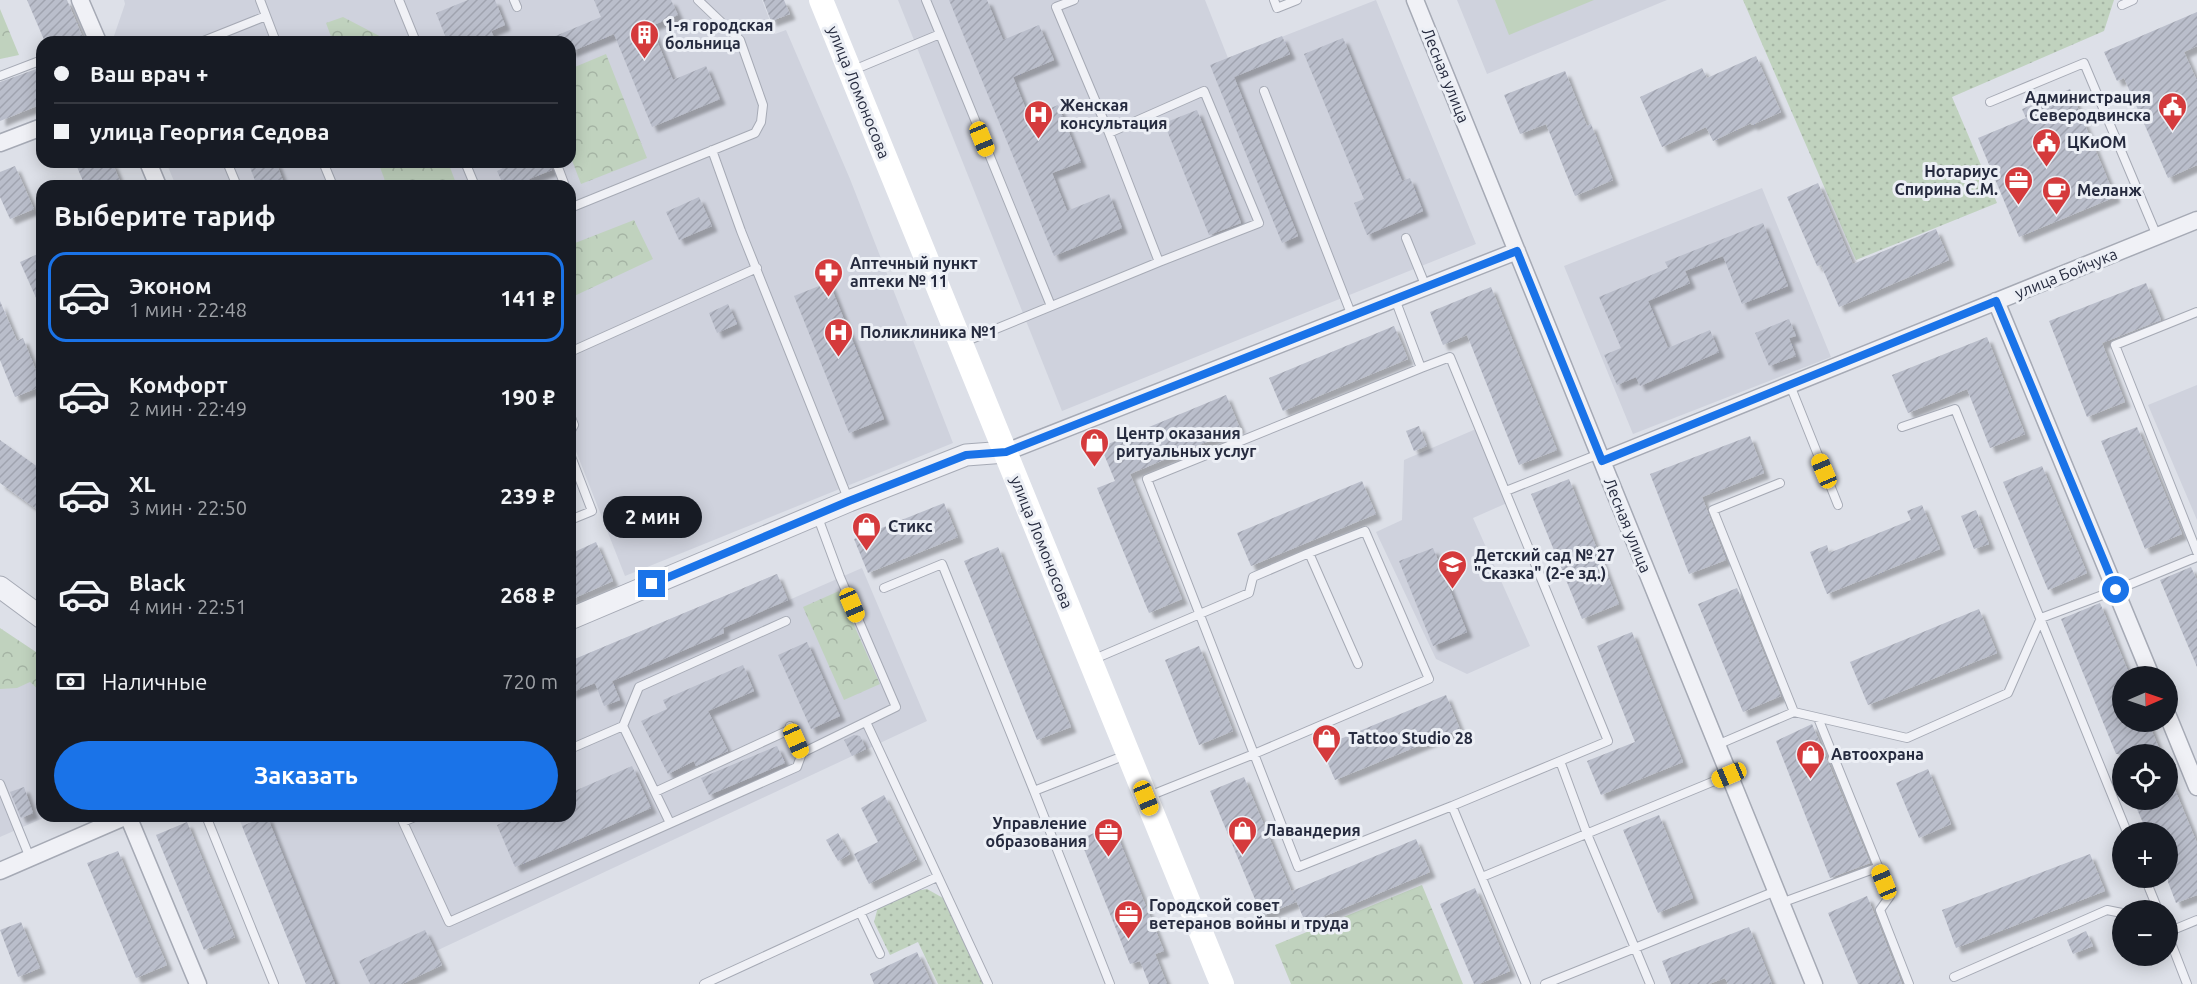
<!DOCTYPE html>
<html lang="ru">
<meta charset="utf-8">
<style>
body{margin:0;font-family:Ubuntu,sans-serif;background:#242831;color:#f1f3f6;height:100vh;display:flex;flex-direction:column;font-size:22px;white-space:nowrap}
*{box-sizing:border-box;margin:0}
p{font-size:20px;color:#9ea1a6}
.icon{flex:none;width:33px;height:33px;fill:none;stroke:currentColor;stroke-width:2;stroke-linecap:round;stroke-linejoin:round}
.map{position:relative;flex:1;overflow:hidden}
.side{position:absolute;left:36px;top:180px;width:540px;height:642px;display:flex;flex-direction:column;background:#171b24;border-radius:18px;box-shadow:0 3px 15px #0003}
.side>*{flex:none}
.banner{position:absolute;left:36px;top:36px;width:540px;height:132px;border-radius:18px;box-shadow:0 3px 15px #0003;display:grid;align-content:center;height:132px;padding:0 18px;background:#171b24}
.needle{width:39px;rotate:88deg}
.fabs{position:absolute;left:2112px;top:666px;display:grid;gap:12px}
.fabs a{display:grid;place-items:center;width:66px;height:66px;border-radius:50%;background:#171b24;box-shadow:0 3px 15px #0003;font-size:30px}
.end{position:absolute;width:27px;height:27px;margin:-14px;border:8px solid #1a73e8;background:#fff;box-shadow:0 0 0 3px #fff}
.from{border-radius:50%}
.bubble{position:absolute;height:42px;border-radius:21px;background:#171b24;box-shadow:0 3px 15px #0003;font-size:20px;font-weight:700;line-height:42px;text-align:center}
.car{position:absolute;width:18px;height:36px;margin:-18px -9px;border-radius:8px;box-shadow:0 0 4px 2px #0007;background:linear-gradient(#f5c518 24%,#345 0 40%,#f5c518 0 76%,#345 0 86%,#f5c518 0)}
.banner b{display:flex;align-items:center;gap:21px;height:57px;font-size:22px}
.banner b+b{border-top:2px solid #363941}
.banner i{width:15px;height:15px;background:#f1f3f6}
ul{padding:0;list-style:none}
li{display:flex;align-items:center;gap:18px;height:90px;margin:0 12px 9px;padding:0 6px;border:3px solid transparent;border-radius:18px}
li div{flex:1}
li b{display:block;font-size:22px}
li em{font-style:normal;font-weight:700}
li.selected{border-color:#1a73e8}
li>.icon{width:54px;height:54px;stroke-width:1.5}
h2{padding:0 18px;font-size:27px;line-height:72px}
.pay{display:flex;align-items:center;gap:15px;height:66px;padding:0 18px;font-size:22px}
.pay p{margin-inline-start:auto}
.cta{display:flex;gap:12px;margin-top:auto;padding:12px 18px}
.cta a{flex:1;height:69px;border-radius:36px;background:#1a73e8;color:#fff;font-size:24px;font-weight:700;line-height:69px;text-align:center}
.map>svg:first-child{display:block}
</style>
<div class="map">
<svg width="2197" height="984" viewBox="0 0 2197 984">
<defs>
<pattern id="green-dots" width="8" height="8" patternUnits="userSpaceOnUse" patternTransform="scale(1.5)"><rect width="8" height="8" fill="#c0d2be"/><path d="M2 2h.1M6 6h.1" fill="none" stroke="#a5b4a4" stroke-width="1.8" stroke-linecap="round"/></pattern>
<pattern id="forest-crowns" width="20" height="18" patternUnits="userSpaceOnUse" patternTransform="scale(1.5)"><rect width="20" height="18" fill="#c0d2be"/><path d="M2 6a3 3 0 1 1 6 0M12 15a3 3 0 1 1 6 0" fill="none" stroke="#a5b4a4"/></pattern>
<pattern id="building-hatch" width="6" height="6" patternUnits="userSpaceOnUse" patternTransform="scale(1.5)"><rect width="6" height="6" fill="#babecb"/><path d="M-1 1l2-2M0 6l6-6M5 7l2-2" fill="none" stroke="#a0a3af"/></pattern>
<filter id="shadow"><feDropShadow dx="5.5" dy="5.5" stdDeviation="1.5" flood-color="#0004"/></filter>
</defs>
<rect width="100%" height="100%" fill="#dde0e8"/>
<path fill="#cfd2dd" d="M124 0H762L775 34 786 30 850 179 953 443 625 576 570 436V186H176L166 162H570V42H117L114 36 125 4Z
M898 0H1205L1228 58 1376 0 1476 244 1062 411Z
M1457 0H1667L1487 74Z
M1762 188 1831 357 1633 434 1564 266Z
M2197 385V520L2148 405Z
M1476 429 1507 503 1473 518 1530 646 1467 674 1436 659 1376 532 1402 520 1404 460Z
M862 568 927 721 436 951 442 965 402 984H306L238 816H570V661L777 574 789 600Z
M0 641 42 670V816H48L0 837Z"/>
<path fill="url(#green-dots)" d="M1743 0H2114L2104 31 1952 97 1997 203 1856 260Z
M927 889 943 898 983 984H938L918 942 890 955 874 922 878 907 914 891Z"/>
<path fill="url(#forest-crowns)" d="M0 9 19 55 0 59Z
M343 17 391 42H333L326 23Z
M606 54 647 158 581 184 570 155V69Z
M378 162H448L457 186H387Z
M634 220 653 259 570 298V245Z
M839 591 880 684 844 700 803 607Z
M0 628 42 656V693L30 682 17 688 0 689Z
M1422 885 1463 984H1291L1275 945Z"/>
<path fill="#c0d2be" d="M1495 0H1594L1509 35Z"/>
<path fill="url(#building-hatch)" filter="url(#shadow)" d="M27 0H67L83 38 74 42H45Z
M468 0H495L505 25 491 31 496 42H452L449 37 446 38 436 13Z
M594 0H671L678 15 651 26 673 80 706 66 720 99 652 127 614 34 570 52V42H541L601 17Z
M763 0H784L790 14 771 21Z
M949 0H987L1003 40 1039 25 1054 60 1013 77 1029 117 1058 105 1081 162 1052 173 1067 211 1109 194 1122 228 1054 256Z
M2197 12V46L2184 52 2197 81V165L2168 178 2124 78 2117 81 2104 52Z
M1282 36 1290 54 1234 77 1298 236 1282 243 1210 65Z
M1343 38 1402 181 1410 178 1423 211 1367 235 1354 203 1364 199 1304 54Z
M1756 56 1781 112 1752 125 1751 123 1713 141 1706 127 1662 147 1640 97 1702 68 1707 78Z
M42 67V104L0 121V82Z
M1565 71 1587 126 1591 124 1613 180 1575 196 1546 124 1520 134 1504 95Z
M2070 89 2115 197 2019 237 1978 138 2026 118 2022 109Z
M1197 110 1241 223 1209 235 1164 123Z
M75 162H112L122 186H85Z
M248 162H276L285 186H257Z
M501 162H550L552 170 529 179 532 186H504L497 171 503 168Z
M15 166 34 209 10 219 0 197V172Z
M1818 183 1853 264 1936 229 1949 260 1839 307 1821 265 1817 266 1787 197Z
M699 197 712 226 679 240 666 212Z
M1763 223 1788 286 1742 304 1723 256 1685 271 1690 283 1648 301 1668 348 1710 330 1719 352 1640 386 1636 377 1617 385 1604 355 1621 348 1599 297 1668 268 1665 262Z
M42 252V311L20 262Z
M829 282 884 419 849 433 794 296Z
M2146 283 2161 320 2102 343 2125 402 2087 417 2049 321Z
M1491 287 1557 450 1519 465 1467 335 1443 345 1430 312Z
M0 301 17 341 23 338 42 386 15 397 0 360Z
M728 304 737 324 717 333 709 313Z
M1789 319 1796 336 1789 338 1796 356 1769 366 1755 333Z
M1394 326 1408 359 1283 411 1269 378Z
M1987 337 2025 434 1990 448 1967 389 1908 413 1892 375Z
M1226 395 1240 428 1130 474 1182 599 1149 613 1097 488 1115 481 1101 447Z
M1419 426 1427 446 1414 451 1406 431Z
M2137 427 2182 534 2145 549 2101 441Z
M1750 436 1764 473 1702 497 1726 560 1689 574 1650 474Z
M0 440 42 470V513L0 483Z
M2042 466 2087 573 2048 590 2003 482Z
M1569 479 1619 604 1582 619 1531 494Z
M1362 481 1376 514 1251 566 1237 533Z
M944 503 958 537 868 573 854 539Z
M1922 505 1940 549 1827 594 1810 552 1827 545 1829 553 1911 520 1907 511Z
M1976 510 1989 544 1974 549 1961 516Z
M596 542 613 581 570 600V554Z
M998 547 1071 727 1037 740 964 561Z
M1433 548 1467 632 1433 646 1399 561Z
M2191 567 2197 580V667L2160 580Z
M777 574 788 600 723 628 724 633 612 681 620 700 604 706 595 683 570 693V661Z
M1737 588 1781 696 1743 712 1698 604Z
M2100 603 2130 676H2122V722H2148L2159 748 2143 754H2116L2061 619Z
M1979 609 1997 653 1868 705 1850 662Z
M1632 632 1683 762 1601 795 1587 761 1635 742 1597 646Z
M807 642 840 716 811 729 778 655Z
M1199 646 1233 731 1199 745 1165 660Z
M743 665 754 691 708 711 728 751 696 766 694 761 668 774 641 721 667 709 663 700Z
M1446 695 1460 729 1335 780 1321 747Z
M1812 724 1870 863 1830 878 1776 741Z
M854 735 860 736 866 749 852 756 844 740Z
M777 746 785 763 709 795 701 778Z
M632 766 651 808 515 867 497 825 518 816H570V793Z
M1928 769 1951 824 1919 838 1896 783Z
M2168 773 2197 843V895L2176 903 2168 882V832H2147L2133 800H2168Z
M1244 777 1296 902 1262 916 1210 791Z
M24 787 33 813 21 818 10 792Z
M884 795 917 859 869 884 854 854 878 842 861 808Z
M1659 815 1693 898 1658 913 1623 830Z
M267 816 335 984H306L242 826Z
M187 822 235 937 204 950 156 835Z
M1113 825 1164 951 1155 954 1167 984H1149L1140 961 1130 964 1080 839Z
M838 833 850 854 838 861 826 840Z
M1416 839 1430 872 1306 924 1292 891Z
M118 851 167 965 136 978 87 863Z
M2090 854 2105 891 1956 948 1942 910Z
M1475 888 1510 971 1479 984H1474L1440 904Z
M1867 896 1882 933 1902 984H1858L1828 913Z
M21 922 40 968 18 977 0 930Z
M1749 927 1772 984H1728L1725 978 1709 984H1671L1662 961Z
M425 930 442 965 402 984H370L359 961Z
M2086 931 2093 946 2073 954 2067 940Z
M917 952 932 984H874L870 974Z"/>
<g fill="none" stroke-linecap="round" stroke-linejoin="round">
<defs>
<path id="service" d="M260 0 276 42
M399 0 416 42
M514 0 517 7
M1274 0 1277 8 1297 0
M2122 5 2133 0
M940 34 1051 306
M201 42 266 16
M851 71 940 34 926 0
M0 76 42 60
M1264 91 1352 316
M1990 102 2084 63 2157 236
M1109 133 1204 91 1259 223 1159 262
M712 150 741 231 849 501
M227 162 237 186
M323 162 333 186
M465 162 475 186
M556 162 565 186
M570 208 755 133 761 122 763 105 740 40 698 0
M1406 238 1426 287
M1395 299 1421 368 1147 479 1298 867 1452 806 1526 984
M2197 312 2115 345 2197 552
M964 342 1159 262 1109 133 1056 7 1074 0
M570 352 757 268
M1421 368 1450 357 1608 741 1560 761 1587 834 1635 948 1776 891
M1790 385 1838 505
M570 415 574 425 570 432
M1902 427 1955 409 2127 832
M570 454 592 511 570 520
M1780 483 1713 510 1794 712 1907 738 2008 693 2041 618 2116 590 2197 557
M1506 491 1599 454
M884 588 942 564 1034 791
M1092 660 1249 593 1253 577 1309 553 1358 664
M1818 718 1890 896 1880 910 1909 984
M866 722 988 984
M623 726 670 823
M790 726 802 753
M1717 745 1794 712
M570 749 623 726 639 687 786 621
M0 784 30 858
M655 792 791 729
M1149 796 1254 754 1429 679 1365 531 1309 553
M1452 806 1560 761
M206 816 274 984
M417 816 403 822 449 922 797 767 802 753 896 707 840 577 817 515
M1482 877 1729 775
M2145 878 2158 910
M1781 903 1879 867
M860 912 880 954
M2168 932 2197 920
M2168 935 2187 984
M1954 977 2107 910 2122 913
M704 984 937 877
M1110 984 1034 791 1126 755
M1545 984 1635 948 1650 984"/>
<path id="minor" d="M80 0 98 42
M1415 0 1814 984
M0 143 42 127
M148 162 158 186
M1996 301 2151 676
M1006 452 1517 251
M1602 461 2197 220
M2168 716 2197 787
M128 816 198 984
M0 871 127 816"/>
<path id="tertiary" d="M0 587 42 618
M570 619 849 501 966 455 1006 452"/>
</defs>
<use href="#service" stroke="#a6aab5" stroke-width="10"/>
<use href="#minor" stroke="#a6aab5" stroke-width="19"/>
<use href="#tertiary" stroke="#a6aab5" stroke-width="23"/>
<use href="#service" stroke="#f0f1f6" stroke-width="8"/>
<use href="#minor" stroke="#f0f1f6" stroke-width="16"/>
<use href="#tertiary" stroke="#f0f1f6" stroke-width="21"/>
<path stroke="#fff" stroke-width="24" d="M821 0 1222 984"/>
</g>
<g fill="none" stroke-linecap="round" stroke-linejoin="round">
<path stroke="#1a73e8" stroke-width="8" d="M652 584 849 501 966 455 1006 452 1517 251 1602 461 1996 301 2116 590"/>
</g>
<defs>
<symbol id="building-pin" viewBox="-11 -11 22 30"><path d="M0 17L-7.5 6A9.5 9.5 0 1 1 7.5 6Z" fill="#d53a3c" stroke="#eceff5"/><path d="M-4-6H4V6H1V3H-1V6H-4ZM-2.5-4.3h1.7v1.8h-1.7ZM.8-4.3h1.7v1.8H.8ZM-2.5-1h1.7V.8h-1.7ZM.8-1h1.7V.8H.8Z" fill="#fff"/></symbol>
<symbol id="civic-pin" viewBox="-11 -11 22 30"><path d="M0 17L-7.5 6A9.5 9.5 0 1 1 7.5 6Z" fill="#d53a3c" stroke="#eceff5"/><path d="M-.6-6.5H3V-4.5H.6V-3L4-1V1h2V6H-6V1h2V-1L-.6-3ZM-1.2 2.5V6h2.4V2.5Z" fill="#fff"/></symbol>
<symbol id="hospital-pin" viewBox="-11 -11 22 30"><path d="M0 17L-7.5 6A9.5 9.5 0 1 1 7.5 6Z" fill="#d53a3c" stroke="#eceff5"/><path d="M-5-5h3v3.5h4V-5h3V5h-3V1.5h-4V5h-3Z" fill="#fff"/></symbol>
<symbol id="office-pin" viewBox="-11 -11 22 30"><path d="M0 17L-7.5 6A9.5 9.5 0 1 1 7.5 6Z" fill="#d53a3c" stroke="#eceff5"/><path d="M-6-3h4V-5.5h4V-3h4V5H-6ZM-1-4.5V-3h2v-1.5ZM-6 0V1H6V0Z" fill="#fff"/></symbol>
<symbol id="cafe-pin" viewBox="-11 -11 22 30"><path d="M0 17L-7.5 6A9.5 9.5 0 1 1 7.5 6Z" fill="#d53a3c" stroke="#eceff5"/><path d="M-5.5-4.5H6V0H3Q3 3.5 0 3.5H-2.5Q-5.5 3.5-5.5 0ZM3-3.2v2h1.7v-2ZM-6 4.5H4V6H-6Z" fill="#fff"/></symbol>
<symbol id="pharmacy-pin" viewBox="-11 -11 22 30"><path d="M0 17L-7.5 6A9.5 9.5 0 1 1 7.5 6Z" fill="#d53a3c" stroke="#eceff5"/><path d="M-2-6h4v4h4v4h-4v4h-4v-4h-4v-4h4Z" fill="#fff"/></symbol>
<symbol id="shop-pin" viewBox="-11 -11 22 30"><path d="M0 17L-7.5 6A9.5 9.5 0 1 1 7.5 6Z" fill="#d53a3c" stroke="#eceff5"/><path d="M-5-2.5h2.3a2.7 3.5 0 0 1 5.4 0H5L5.5 6h-11ZM-1.5-2.5h3a1.5 2.3 0 0 0-3 0Z" fill="#fff"/></symbol>
<symbol id="school-pin" viewBox="-11 -11 22 30"><path d="M0 17L-7.5 6A9.5 9.5 0 1 1 7.5 6Z" fill="#d53a3c" stroke="#eceff5"/><path d="M0-5L7-2L0 1L-7-2ZM-4 1L0 2.5L4 1V4Q0 6-4 4Z" fill="#fff"/></symbol>
</defs>
<g fill-rule="evenodd">
<use href="#building-pin" x="628" y="18" width="33" height="45"/>
<use href="#civic-pin" x="2156" y="90" width="33" height="45"/>
<use href="#hospital-pin" x="1022" y="98" width="33" height="45"/>
<use href="#civic-pin" x="2030" y="126" width="33" height="45"/>
<use href="#office-pin" x="2002" y="164" width="33" height="45"/>
<use href="#cafe-pin" x="2040" y="174" width="33" height="45"/>
<use href="#pharmacy-pin" x="812" y="256" width="33" height="45"/>
<use href="#hospital-pin" x="822" y="316" width="33" height="45"/>
<use href="#shop-pin" x="1078" y="426" width="33" height="45"/>
<use href="#shop-pin" x="850" y="510" width="33" height="45"/>
<use href="#school-pin" x="1436" y="548" width="33" height="45"/>
<use href="#shop-pin" x="1310" y="722" width="33" height="45"/>
<use href="#shop-pin" x="1794" y="738" width="33" height="45"/>
<use href="#shop-pin" x="1226" y="814" width="33" height="45"/>
<use href="#office-pin" x="1092" y="816" width="33" height="45"/>
<use href="#office-pin" x="1112" y="898" width="33" height="45"/>
</g>
<g text-anchor="middle" dominant-baseline="central" stroke-width="6" stroke-linejoin="round" paint-order="stroke">
<g font-size="16" font-weight="bold" fill="#262b3f" stroke="#eceff5" text-anchor="start">
<text x="665" y="25">1-я городская<tspan x="665" dy="18">больница</tspan></text>
<text x="2151" y="97" text-anchor="end">Администрация<tspan x="2151" dy="18">Северодвинска</tspan></text>
<text x="1060" y="105">Женская<tspan x="1060" dy="18">консультация</tspan></text>
<text x="2067" y="142">ЦКиОМ</text>
<text x="1998" y="171" text-anchor="end">Нотариус<tspan x="1998" dy="18">Спирина С.М.</tspan></text>
<text x="2077" y="190">Меланж</text>
<text x="850" y="263">Аптечный пункт<tspan x="850" dy="18">аптеки № 11</tspan></text>
<text x="860" y="332">Поликлиника №1</text>
<text x="1116" y="433">Центр оказания<tspan x="1116" dy="18">ритуальных услуг</tspan></text>
<text x="888" y="526">Стикс</text>
<text x="1474" y="555">Детский сад № 27<tspan x="1474" dy="18">"Сказка" (2-е зд.)</tspan></text>
<text x="1348" y="738">Tattoo Studio 28</text>
<text x="1831" y="754">Автоохрана</text>
<text x="1087" y="823" text-anchor="end">Управление<tspan x="1087" dy="18">образования</tspan></text>
<text x="1264" y="830">Лавандерия</text>
<text x="1149" y="905">Городской совет<tspan x="1149" dy="18">ветеранов войны и труда</tspan></text>
</g>
<g font-size="16" fill="#262b3f" stroke="#eceff5">
<text transform="translate(1446 75) rotate(68)">Лесная улица</text>
<text transform="translate(859 92) rotate(68)">улица Ломоносова</text>
<text transform="translate(2066 273) rotate(-22)">улица Бойчука</text>
<text transform="translate(1628 525) rotate(68)">Лесная улица</text>
<text transform="translate(1042 542) rotate(68)">улица Ломоносова</text>
</g>
</g>
</svg>
<div class="fabs">
<a><svg class="needle" viewBox="-14 -14 28 28"><path d="M0-13l5 13h-10z" fill="#e53935"/><path d="M0 13l5-13h-10z" fill="#9ea1a6"/></svg></a>
<a><svg class="icon" aria-label="locate" viewBox="0 0 24 24"><circle cx="12" cy="12" r="6"/><path d="M12 2v4M12 18v4M2 12h4M18 12h4"/></svg></a>
<a>+</a>
<a>−</a>
</div>
<i class="end from" style="left:2116px;top:590px"></i>
<i class="end" style="left:652px;top:584px"></i>
<div class="bubble" style="left:603px;top:496px;width:99px">2 мин</div>
<i class="car" style="left:982px;top:139px;rotate:158deg"></i>
<i class="car" style="left:1824px;top:471px;rotate:337deg"></i>
<i class="car" style="left:852px;top:605px;rotate:157deg"></i>
<i class="car" style="left:796px;top:741px;rotate:156deg"></i>
<i class="car" style="left:1729px;top:775px;rotate:247deg"></i>
<i class="car" style="left:1146px;top:798px;rotate:158deg"></i>
<i class="car" style="left:1884px;top:882px;rotate:338deg"></i>
<div class="banner">
<b><i class="from"></i>Ваш врач +</b>
<b><i></i>улица Георгия Седова</b>
</div>
<section class="side">
<h2>Выберите тариф</h2>
<ul>
<li class="selected"><svg class="icon" aria-label="car" viewBox="0 0 24 24"><path d="M5 17H2v-5l4-1 3-4h7l3 4 3 1v5h-3M9 17h6M6 11h13"/><circle cx="7" cy="17" r="2"/><circle cx="17" cy="17" r="2"/></svg><div><b>Эконом</b><p>1 мин · 22:48</p></div><em>141 ₽</em></li>
<li><svg class="icon" aria-label="car" viewBox="0 0 24 24"><path d="M5 17H2v-5l4-1 3-4h7l3 4 3 1v5h-3M9 17h6M6 11h13"/><circle cx="7" cy="17" r="2"/><circle cx="17" cy="17" r="2"/></svg><div><b>Комфорт</b><p>2 мин · 22:49</p></div><em>190 ₽</em></li>
<li><svg class="icon" aria-label="car" viewBox="0 0 24 24"><path d="M5 17H2v-5l4-1 3-4h7l3 4 3 1v5h-3M9 17h6M6 11h13"/><circle cx="7" cy="17" r="2"/><circle cx="17" cy="17" r="2"/></svg><div><b>XL</b><p>3 мин · 22:50</p></div><em>239 ₽</em></li>
<li><svg class="icon" aria-label="car" viewBox="0 0 24 24"><path d="M5 17H2v-5l4-1 3-4h7l3 4 3 1v5h-3M9 17h6M6 11h13"/><circle cx="7" cy="17" r="2"/><circle cx="17" cy="17" r="2"/></svg><div><b>Black</b><p>4 мин · 22:51</p></div><em>268 ₽</em></li>
</ul>
<div class="pay"><svg class="icon" aria-label="cash" viewBox="0 0 24 24"><path d="M3 7h18v10H3z"/><circle cx="12" cy="12" r="2"/></svg>Наличные<p>720 m</p></div>
<div class="cta"><a>Заказать</a></div>
</section>
</div>
